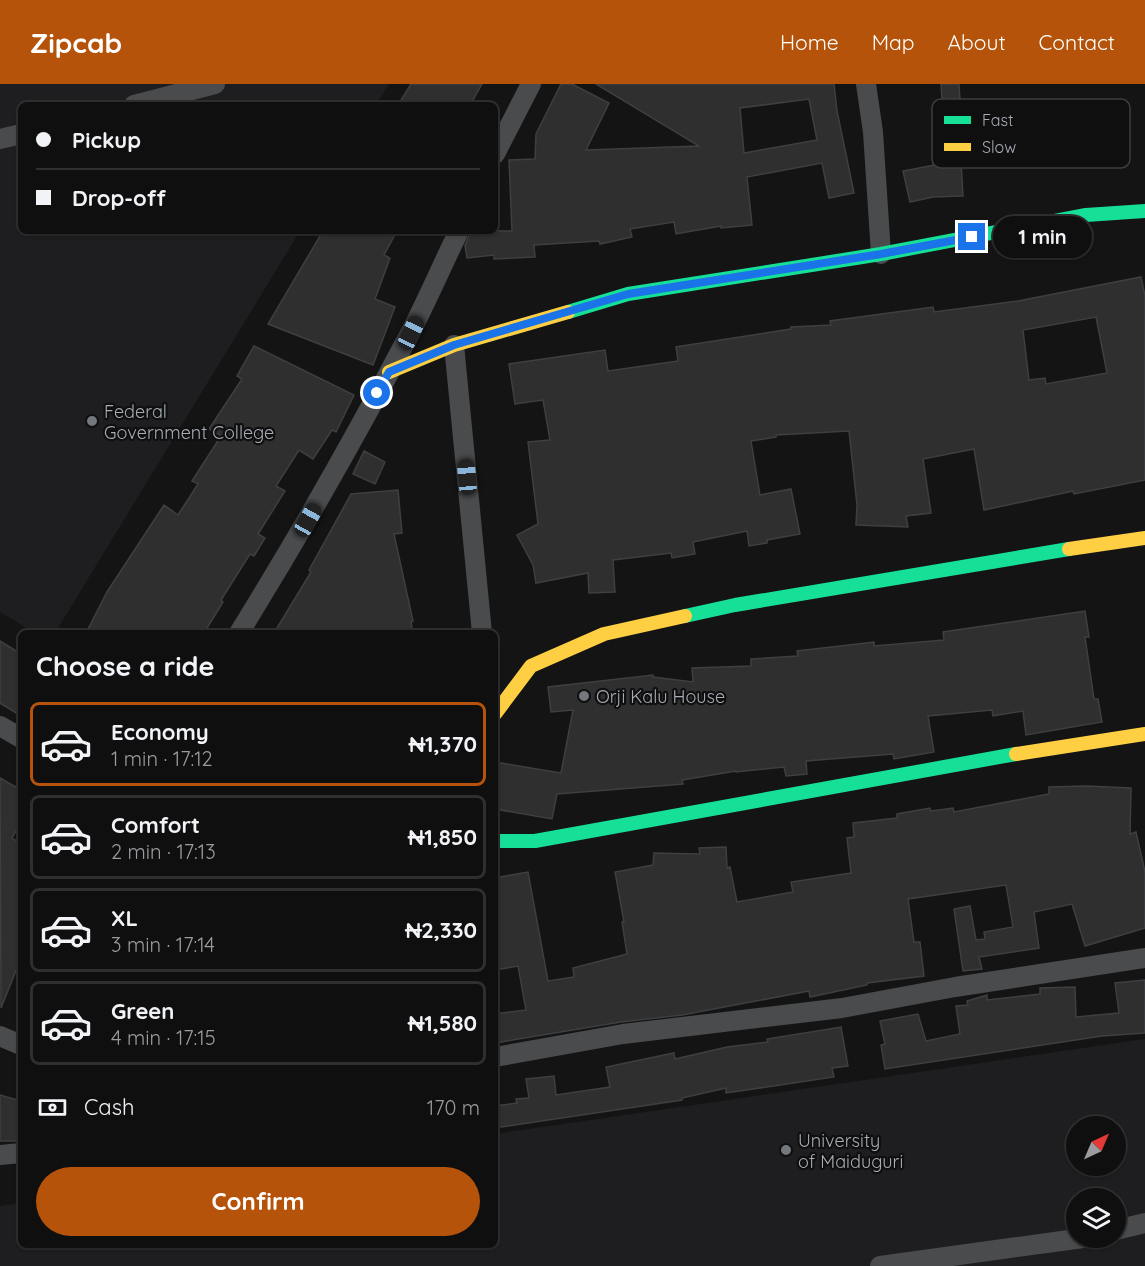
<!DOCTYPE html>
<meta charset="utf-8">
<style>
body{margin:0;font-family:Quicksand,sans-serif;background:#1d1d1e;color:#f1f3f6;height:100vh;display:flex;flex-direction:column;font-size:22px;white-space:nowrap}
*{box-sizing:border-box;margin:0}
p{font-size:20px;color:#9b9c9f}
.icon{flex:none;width:33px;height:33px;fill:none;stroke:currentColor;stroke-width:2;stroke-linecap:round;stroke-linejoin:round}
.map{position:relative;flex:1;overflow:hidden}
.side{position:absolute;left:18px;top:546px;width:480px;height:618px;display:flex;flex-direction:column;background:#0f0f10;border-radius:9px;box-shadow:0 2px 4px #0004,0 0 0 2px #2f2f30}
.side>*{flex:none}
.guide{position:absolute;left:18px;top:18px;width:480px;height:132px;border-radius:9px;box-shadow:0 2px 4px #0004,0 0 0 2px #2f2f30;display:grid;align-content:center;height:132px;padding:0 18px;background:#0f0f10}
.needle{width:39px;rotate:44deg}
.fabs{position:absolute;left:1066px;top:1032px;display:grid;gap:12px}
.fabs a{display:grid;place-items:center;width:60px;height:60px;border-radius:50%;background:#0f0f10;box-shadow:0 2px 4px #0004,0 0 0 2px #2f2f30;font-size:30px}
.end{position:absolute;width:27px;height:27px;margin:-14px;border:8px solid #1a73e8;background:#fff;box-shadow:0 0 0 3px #fff}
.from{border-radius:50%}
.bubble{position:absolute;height:42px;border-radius:21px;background:#0f0f10;box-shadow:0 2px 4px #0004,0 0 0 2px #2f2f30;font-size:20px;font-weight:700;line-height:42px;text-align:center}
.car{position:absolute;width:18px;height:36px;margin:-18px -9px;border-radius:8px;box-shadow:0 0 4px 2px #0007;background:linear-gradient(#222 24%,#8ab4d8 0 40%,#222 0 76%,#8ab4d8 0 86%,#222 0)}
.guide b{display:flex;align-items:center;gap:21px;height:57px;font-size:22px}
.guide b+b{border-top:2px solid #2f2f30}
.guide i{width:15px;height:15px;background:#f1f3f6}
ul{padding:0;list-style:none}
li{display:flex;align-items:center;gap:18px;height:84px;margin:0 12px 9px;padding:0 6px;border:3px solid #2f2f30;border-radius:9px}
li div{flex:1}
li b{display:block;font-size:22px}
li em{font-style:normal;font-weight:700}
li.selected{border-color:#b45309}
li>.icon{width:54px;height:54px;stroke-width:1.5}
h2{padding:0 18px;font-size:27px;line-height:72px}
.pay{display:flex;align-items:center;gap:15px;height:66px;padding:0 18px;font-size:22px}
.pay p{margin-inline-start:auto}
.action{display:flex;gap:12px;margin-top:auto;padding:12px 18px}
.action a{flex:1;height:69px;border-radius:36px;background:#b45309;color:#fff;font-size:24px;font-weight:700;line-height:69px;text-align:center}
header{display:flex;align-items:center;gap:36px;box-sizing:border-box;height:84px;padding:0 30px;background:#b45309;color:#fff}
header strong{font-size:28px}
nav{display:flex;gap:33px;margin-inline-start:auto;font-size:21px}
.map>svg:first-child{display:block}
</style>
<header>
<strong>Zipcab</strong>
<nav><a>Home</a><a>Map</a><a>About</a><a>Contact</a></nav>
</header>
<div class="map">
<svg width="1145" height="1182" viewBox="0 0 1145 1182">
<rect width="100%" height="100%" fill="#141415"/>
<path fill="#1e1e20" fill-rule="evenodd" d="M0 0H389L376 21H21V147H300L55 549H35L0 528Z
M1145 955V1182H0V1122L21 1119V1161H495V1050ZM1077 1042H1116V1082H1077ZM1077 1114H1116V1154H1077Z"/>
<path fill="#2f2f30" stroke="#3d3f41" stroke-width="1.5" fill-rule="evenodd" d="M411 0H482L470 21H398Z
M561 0H572L609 19 586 66 699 62 596 0H834L837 27 854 109 829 114 822 79 747 93 752 141 721 144V142L676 150 674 138 630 145 632 153 600 160 599 157 534 161 535 173 494 175V171L467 174 465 161 471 147H512L509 76 535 75 536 50ZM809 15 817 56 744 69 740 24Z
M941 0H959L963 64 945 65Z
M961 76 963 112 933 113 910 118 903 87Z
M323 147H397L384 171 390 174 375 215 395 223 373 281 268 240Z
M1141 193 1145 212V396L1074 410 1073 407 984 426 974 365 923 375 931 429 906 432 908 443 856 441 857 421 849 347 776 351V353L751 357 760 411 791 405 800 450 767 456V459L749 462 747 447 693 458 695 470 672 474 671 469 613 476 615 508 589 509 588 489 536 499 533 481 517 451 538 440 528 358 550 356 543 316 515 320 509 280 605 266 608 287 678 277 676 263 791 245V243L831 241 830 237 933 223 934 228 1018 217ZM1096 233 1107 289 1046 300 1045 294 1029 296 1023 246Z
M254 262 354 311 336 348 332 346 313 375 299 366 276 402 285 407 258 450 265 454 254 472 250 470 221 516 223 518 204 549H86L107 508 164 421 178 431 198 400 192 397 221 352 209 345 242 295 237 292Z
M364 367 385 378 375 400 353 390Z
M398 406 402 449 394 450 413 537 411 538 413 549H274L311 488 309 486 351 410Z
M1085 527 1089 553H1085L1094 615H1098L1102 638 1026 651 1023 627 993 632 992 626 928 632 934 668 894 675 893 670 806 677 807 690 786 692 784 683 736 688V687L682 696 683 700 557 710 552 735 495 725V678L561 689 573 626 551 628 548 603 653 591V593L693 598 692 584 751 582V575L798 572 797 567 874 558V562L944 556 943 548Z
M0 557 21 570V632L0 619Z
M0 694 21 706V738L12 754 21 760V874L1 924Z
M1086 702 1131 704 1130 750 1136 748 1145 788V844L1085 862 1072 820 1034 828 1039 864 979 873 982 885 963 887 954 825 970 822 976 856 985 855 984 848 1013 843 1006 801 908 815 914 858H920L924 892 867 899V901L810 913 809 907 682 931 621 938 495 959V930L526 926 518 882 495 886V794L528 788 548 897 574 893 573 884 627 870 622 838H624L615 788 653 781 654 769 700 770 699 764 726 763 727 784 730 783 737 818 793 808 791 798 851 789 847 754 854 753 853 739 897 734V730L930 724 931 727 953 724 954 728 1049 710V703Z
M1145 896V949L1102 952 885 985 881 961 885 960 880 937 918 930 926 957 960 950 956 922 968 921 967 917 987 911V916L1040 910V904L1075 903 1076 933 1119 929 1115 899Z
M841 943 848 982 832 984 834 993 726 1009V1004L682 1014V1016L495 1044V1022L517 1019 516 1015 529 1014 526 995 554 992 556 1011 610 1003 606 983 674 969 675 975 727 963 768 958 767 955Z
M0 1011 21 1017V1057H0Z"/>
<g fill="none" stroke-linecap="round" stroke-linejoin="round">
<path stroke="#494b4d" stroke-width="20" d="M866 0 873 48 881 170
M134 21 215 0
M0 55 21 50
M495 70 531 0
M454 261 482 549
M239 549C299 452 356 352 409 251 427 217 442 181 459 147
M0 642 21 654
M0 952 21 961
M495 973 623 950 842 924 955 903 1145 874
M0 1071 21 1069
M1116 1146 1145 1139
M880 1182 1083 1154"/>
<path stroke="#16e098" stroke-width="14" d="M568 228 628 210 881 170 1086 131 1145 127
M685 532 735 521 1069 465
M495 757H535L1016 670"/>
<path stroke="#ffcf43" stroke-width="14" d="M389 288 454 261 568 228
M1069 465 1145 454
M495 630 531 582 604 550 685 532
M1016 670 1145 650"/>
</g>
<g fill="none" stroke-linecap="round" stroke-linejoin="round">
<path stroke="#1a73e8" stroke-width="8" d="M377 309 389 288 454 261 628 210 881 170 972 153"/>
</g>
<g fill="#74777c" stroke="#0f0f10" stroke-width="2">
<circle cx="92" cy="337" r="6"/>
<circle cx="584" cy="612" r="6"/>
<circle cx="786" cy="1066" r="6"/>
</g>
<g text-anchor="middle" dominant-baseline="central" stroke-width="4.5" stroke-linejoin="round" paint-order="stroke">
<g font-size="18" fill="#a7adb4" stroke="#0f0f10" text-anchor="start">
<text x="104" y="327">Federal<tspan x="104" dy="21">Government College</tspan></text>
<text x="596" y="612">Orji Kalu House</text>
<text x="798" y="1056">University<tspan x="798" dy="21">of Maiduguri</tspan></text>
</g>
</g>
<rect x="932" y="15" width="198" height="69" rx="9" fill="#0f0f10" stroke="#3d3e41" stroke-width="1.5"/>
<rect x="944" y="32" width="27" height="8" fill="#16e098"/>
<rect x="944" y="59" width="27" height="8" fill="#ffcf43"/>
<g font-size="16" fill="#a7adb4">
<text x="982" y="42">Fast</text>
<text x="982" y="69">Slow</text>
</g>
</svg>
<div class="fabs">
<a><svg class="needle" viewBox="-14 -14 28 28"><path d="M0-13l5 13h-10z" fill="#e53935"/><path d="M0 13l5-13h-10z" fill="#9b9c9f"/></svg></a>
<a><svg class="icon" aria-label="layers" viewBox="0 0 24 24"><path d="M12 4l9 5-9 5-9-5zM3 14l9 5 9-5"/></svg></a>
</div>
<i class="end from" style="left:377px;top:309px"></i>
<i class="end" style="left:972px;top:153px"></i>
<div class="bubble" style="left:993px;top:132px;width:99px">1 min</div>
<i class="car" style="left:411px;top:249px;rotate:25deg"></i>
<i class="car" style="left:467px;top:393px;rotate:355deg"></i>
<i class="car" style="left:308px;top:436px;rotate:29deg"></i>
<div class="guide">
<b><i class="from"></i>Pickup</b>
<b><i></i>Drop-off</b>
</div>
<section class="side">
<h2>Choose a ride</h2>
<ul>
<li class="selected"><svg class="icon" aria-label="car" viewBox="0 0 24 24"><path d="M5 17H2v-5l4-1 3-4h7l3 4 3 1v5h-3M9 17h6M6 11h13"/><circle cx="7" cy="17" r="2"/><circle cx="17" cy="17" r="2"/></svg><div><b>Economy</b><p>1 min · 17:12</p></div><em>₦1,370</em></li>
<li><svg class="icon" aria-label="car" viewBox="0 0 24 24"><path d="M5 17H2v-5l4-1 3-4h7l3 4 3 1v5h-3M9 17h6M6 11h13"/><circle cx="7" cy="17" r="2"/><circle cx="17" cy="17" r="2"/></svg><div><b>Comfort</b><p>2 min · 17:13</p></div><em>₦1,850</em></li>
<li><svg class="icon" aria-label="car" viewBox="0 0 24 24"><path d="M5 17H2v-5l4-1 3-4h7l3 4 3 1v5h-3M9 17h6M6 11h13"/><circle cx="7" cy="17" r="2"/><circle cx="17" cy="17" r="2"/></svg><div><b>XL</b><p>3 min · 17:14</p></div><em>₦2,330</em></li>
<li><svg class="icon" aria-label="car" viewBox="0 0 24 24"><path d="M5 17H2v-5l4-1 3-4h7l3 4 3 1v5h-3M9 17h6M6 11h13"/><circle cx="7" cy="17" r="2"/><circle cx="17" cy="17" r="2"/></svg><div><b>Green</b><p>4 min · 17:15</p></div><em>₦1,580</em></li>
</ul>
<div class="pay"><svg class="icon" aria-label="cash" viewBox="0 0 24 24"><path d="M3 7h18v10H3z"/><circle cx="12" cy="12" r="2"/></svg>Cash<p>170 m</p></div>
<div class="action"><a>Confirm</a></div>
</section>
</div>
